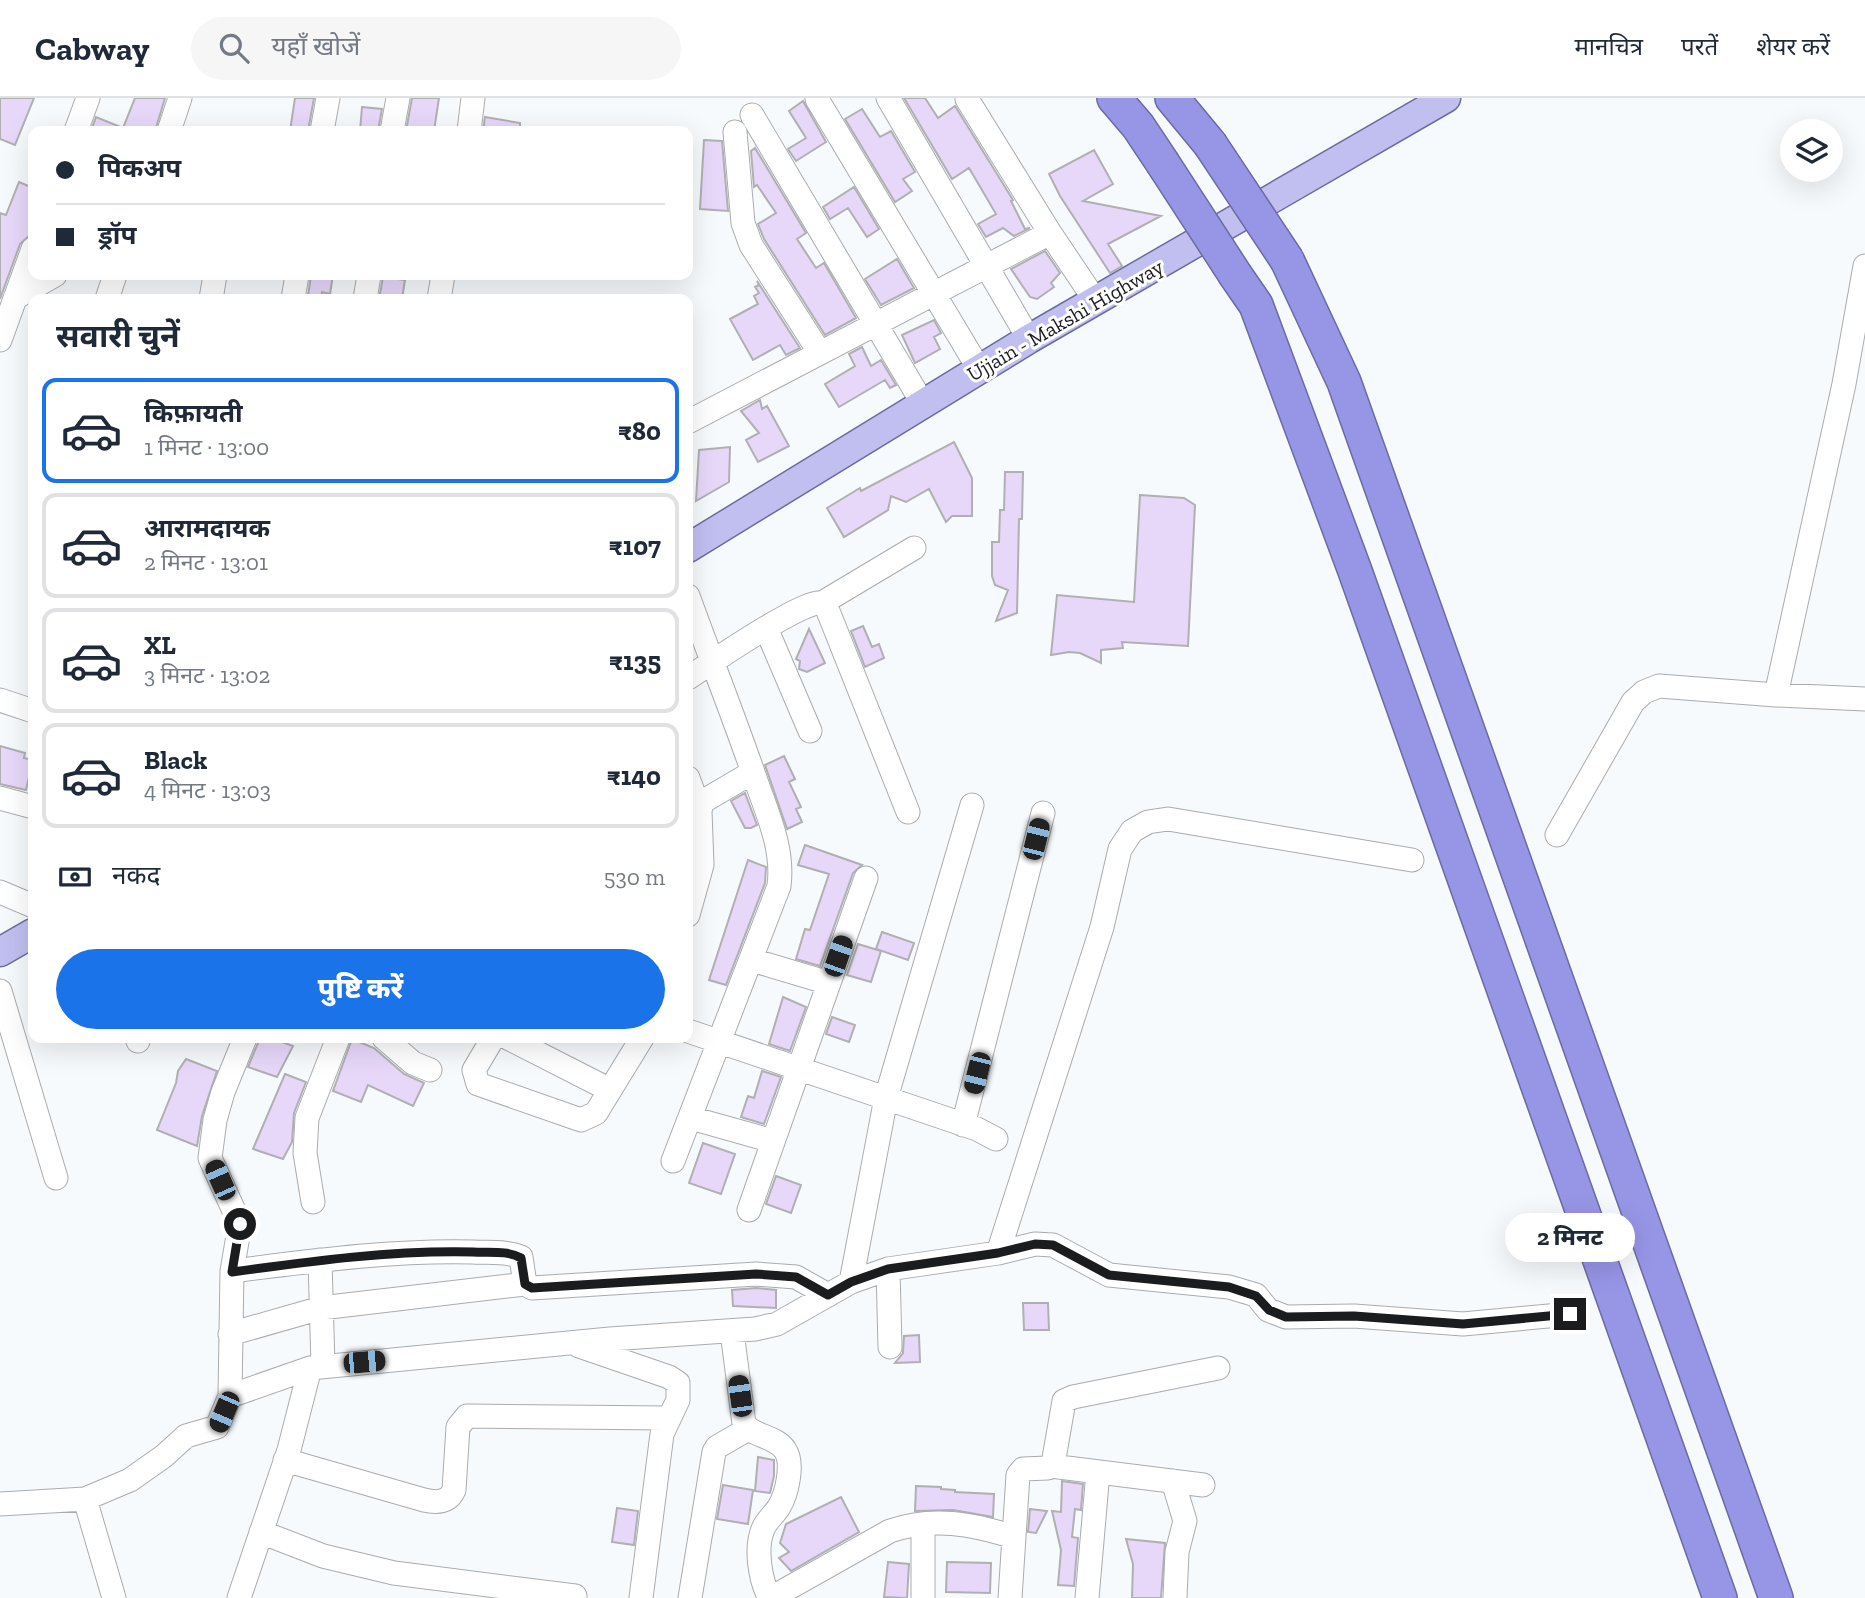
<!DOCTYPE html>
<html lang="hi">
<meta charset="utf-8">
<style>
body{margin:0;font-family:"Zilla Slab","Noto Sans Devanagari",serif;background:#f6f6f7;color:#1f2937;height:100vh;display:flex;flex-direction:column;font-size:26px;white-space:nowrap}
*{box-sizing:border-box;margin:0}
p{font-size:23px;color:#747a83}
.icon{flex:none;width:38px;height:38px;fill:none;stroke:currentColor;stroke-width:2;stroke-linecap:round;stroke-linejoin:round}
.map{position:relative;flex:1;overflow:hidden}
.drawer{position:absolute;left:28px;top:196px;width:665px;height:749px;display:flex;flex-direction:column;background:#fff;border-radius:14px;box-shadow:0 7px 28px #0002}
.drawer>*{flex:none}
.guide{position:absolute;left:28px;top:28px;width:665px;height:154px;border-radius:14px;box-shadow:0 7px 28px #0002;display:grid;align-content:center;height:154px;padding:0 28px;background:#fff}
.buttons{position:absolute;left:1780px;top:21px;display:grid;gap:14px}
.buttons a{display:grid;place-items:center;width:63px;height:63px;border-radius:50%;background:#fff;box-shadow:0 7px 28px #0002;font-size:35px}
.end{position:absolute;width:32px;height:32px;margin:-16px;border:9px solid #1b1c1d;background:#fff;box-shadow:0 0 0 4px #fff}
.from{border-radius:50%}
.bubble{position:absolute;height:49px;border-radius:24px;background:#fff;box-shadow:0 7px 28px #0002;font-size:23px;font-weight:800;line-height:49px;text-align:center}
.car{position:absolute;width:21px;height:42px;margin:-21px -10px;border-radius:9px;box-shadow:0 0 5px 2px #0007;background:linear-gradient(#222 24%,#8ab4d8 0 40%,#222 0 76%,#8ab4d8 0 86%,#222 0)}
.guide b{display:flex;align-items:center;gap:24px;height:66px;font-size:26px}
.guide b+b{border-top:2px solid #e0e1e3}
.guide i{width:18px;height:18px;background:#1f2937}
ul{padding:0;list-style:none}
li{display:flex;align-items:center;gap:21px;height:105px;margin:0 14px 10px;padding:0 14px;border:4px solid #e0e1e3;border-radius:14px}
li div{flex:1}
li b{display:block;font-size:26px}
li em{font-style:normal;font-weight:800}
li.selected{border-color:#1a73e8}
li>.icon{width:63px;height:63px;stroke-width:1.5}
h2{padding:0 28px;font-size:32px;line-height:84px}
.pay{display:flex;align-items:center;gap:18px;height:77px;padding:0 28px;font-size:26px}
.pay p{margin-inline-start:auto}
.button{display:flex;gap:14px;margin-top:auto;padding:14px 28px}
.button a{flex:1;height:80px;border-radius:42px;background:#1a73e8;color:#fff;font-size:28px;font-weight:800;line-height:80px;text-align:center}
header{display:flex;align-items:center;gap:42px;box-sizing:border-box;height:98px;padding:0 35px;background:#fff;border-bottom:2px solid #e0e1e3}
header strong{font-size:33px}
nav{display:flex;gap:38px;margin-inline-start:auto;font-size:24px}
.search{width:490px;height:63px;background:#f6f6f7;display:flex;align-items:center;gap:18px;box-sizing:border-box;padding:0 24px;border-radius:38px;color:#747a83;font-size:26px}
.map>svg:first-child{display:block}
</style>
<header>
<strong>Cabway</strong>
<div class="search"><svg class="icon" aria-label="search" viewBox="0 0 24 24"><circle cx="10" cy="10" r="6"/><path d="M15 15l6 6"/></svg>यहाँ खोजें</div>
<nav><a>मानचित्र</a><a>परतें</a><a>शेयर करें</a></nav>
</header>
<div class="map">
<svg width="1865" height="1500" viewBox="0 0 1865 1500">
<rect width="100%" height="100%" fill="#f7fafd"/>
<path fill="#e7d8fa" stroke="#b0afb2" stroke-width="2" d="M0 0H34L15 47 0 41Z
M135 0H165L155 33H91L96 19 123 30Z
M295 0H314L308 33H290Z
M412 0H439L434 33H406Z
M904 0H925L938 20 955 8 1013 102 1011 103 1025 131 1030 130 1014 138 1003 130 986 139 978 126 996 116 969 70 952 81Z
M803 3 826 44 796 63 788 51 806 40 789 13Z
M362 9 382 11 378 33H360Z
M862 11 880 39 891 33 915 74 903 81 912 93 895 104 845 21Z
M485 19 520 25V33H483Z
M704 42 722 43 728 113 700 111Z
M755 50 806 135 797 141 816 170 824 165 856 220 825 237 764 141 758 126 776 115 757 87 754 89 751 53Z
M1094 52 1113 86 1083 103 1161 118 1108 146 1122 168 1110 175 1060 98 1049 76Z
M19 84 33 90V129L30 137 20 146 0 201V115L6 117Z
M854 89 879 131 867 139 848 110 830 121 823 109Z
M1045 153 1060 175 1051 185 1054 189 1037 201 1030 199 1011 171Z
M897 161 914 190 881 207 865 181Z
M311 177H333L330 196 322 194 321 200 308 198Z
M383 179 405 182 402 201H379Z
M757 183 800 250 786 257 780 247 753 262 730 221 758 206 754 198 759 195 755 189 759 187Z
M934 222 941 235 934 239 940 251 915 265 902 237Z
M862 249 871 268 881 262 896 287 890 290 885 282 839 309 825 286 855 268 849 256Z
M760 302 762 311 767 308 789 348 758 364 746 342 759 335 741 313Z
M954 344 972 380V418H952L946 424 929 391 906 404 891 398 888 412 844 439 827 410 860 390 861 393Z
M730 349 729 384 696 403 699 352Z
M1005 374H1023L1022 421H1019L1017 515 996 523 1008 492 995 487 992 478V444H999L1000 412H1004Z
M1140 397 1184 400 1195 407 1188 548 1122 544 1123 550 1101 552V565L1080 555 1069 554 1051 557 1057 497 1134 504Z
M863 528 872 549 879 546 884 560 865 569 851 533Z
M809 531 825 565 807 574 799 571 800 563 796 561Z
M0 648 25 655 24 660 33 662 26 692 0 686Z
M784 658 795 681 789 684 801 709 796 711 802 724 787 731 765 667Z
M745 695 757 727 751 730H745L731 703Z
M805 747 862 767 853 775 820 868 796 861 805 831 810 832 829 776 798 767Z
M748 762 766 769 765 785 726 887 709 882Z
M882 834 914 845 908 862 876 851Z
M858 846 881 853 871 884 847 877Z
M783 899 806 909 790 953 769 946Z
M832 919 855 927 849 944 826 936Z
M260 940H271L293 948 277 979 248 969Z
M352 941 374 950 404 976 424 985 413 1008 368 987 361 1004 333 993Z
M186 961 217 973 202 1018 197 1048 157 1032 176 985 178 973Z
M762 973 781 979 764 1026 741 1019 748 998 754 1000Z
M285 976 306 984 294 1015 292 1044 283 1061 253 1051Z
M703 1045 735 1056 721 1096 689 1085Z
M776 1078 801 1087 791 1115 766 1106Z
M756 1190 776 1192V1210L733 1208 732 1192Z
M1023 1205H1048L1049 1232H1024Z
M919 1237 920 1264 895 1265 903 1255 904 1238Z
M758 1359 774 1362V1378L770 1395 755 1393Z
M1062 1383 1083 1386 1081 1412 1075 1411 1072 1439 1078 1440 1074 1488 1058 1487 1061 1452 1052 1413 1061 1414Z
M723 1387 753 1392 748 1426 717 1421Z
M916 1388 941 1389V1391L955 1392V1394L994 1396 993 1419 953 1412 915 1413Z
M841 1399 859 1434 791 1473 779 1460 789 1454 780 1445 786 1426Z
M617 1410 638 1413 634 1447 612 1444Z
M1030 1411 1047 1413 1036 1435 1028 1434Z
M1126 1441 1165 1445 1161 1500H1132L1133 1466Z
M888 1464 909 1466 907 1500 884 1499Z
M947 1464 991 1465 990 1495 946 1494Z"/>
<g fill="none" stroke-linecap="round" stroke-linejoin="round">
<defs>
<path id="minor" d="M888 0 1029 241
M817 1 979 271
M967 1 1050 135
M752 17 923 306
M76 33 88 0
M169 33 180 0
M322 33 328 0
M392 33 398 0
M469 33 473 0
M735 34 743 125 751 147 820 255
M15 200 55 177
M107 201 115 177
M211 201 215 177
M293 201 297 177
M365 201 369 177
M439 201 443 177
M0 242 33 151
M688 324 1050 135 1095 202
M822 505 914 450
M766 530 810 633
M688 580C708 567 805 500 822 505L826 508 908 714
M1776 597 1865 601
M0 602 33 613
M688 680 700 713
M0 700 33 709
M1557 737 1633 604 1644 594 1659 588 1776 597 1844 286 1865 168
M0 794 33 808
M688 817 702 767 700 713 702 704 753 674
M752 862 829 885
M0 893 56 1080
M688 933 977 1031 996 1041
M137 940 138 943
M384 940 413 965 430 972
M493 940 474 972 478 986 581 1022 596 1015 642 940
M508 940 610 992
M691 1020 773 1043
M963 1027 1043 715
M673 1063 779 788C784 750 767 715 755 680 734 619 710 559 688 498
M313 1104 305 1055 307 1020 338 940
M749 1112 866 780
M998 1155 1102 829 1120 751 1132 733 1148 724 1168 721 1412 762
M320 1162 323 1268
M888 1171 890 1249
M232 1173C312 1163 393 1152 473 1154 489 1155 507 1153 521 1159L525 1186 532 1190 756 1176 796 1179 828 1197
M851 1184 886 1000 972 707
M732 1234 744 1326C754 1339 776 1338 785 1352 794 1365 787 1396 779 1409 774 1417 766 1423 763 1431 755 1450 760 1483 770 1500
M230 1236 321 1210 525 1186
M579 1248 669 1279 678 1285V1302L662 1336 641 1500
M230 1298 310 1270 610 1241 755 1231 777 1226 851 1184 888 1171 998 1155 1035 1146 1053 1147 1109 1177 1229 1189 1256 1197 1268 1212 1286 1219 1354 1218 1463 1226 1570 1216
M285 1362 424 1402C437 1405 448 1405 454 1392L458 1329 467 1318 668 1320
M1051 1368 1203 1387
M1173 1383 1185 1423 1177 1454 1175 1500
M85 1401 130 1382 164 1358 186 1338 217 1329 230 1298 232 1173 240 1126 210 1060 215 1022 223 994 245 940
M0 1406 85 1401 114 1500
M261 1434 323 1458 394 1475 575 1498
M923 1438V1500
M239 1500 289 1352 310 1270
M690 1500 714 1354 717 1349 748 1331
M771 1500 890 1433C933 1418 972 1426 1014 1439
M1010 1500 1018 1377 1023 1371 1048 1370 1053 1366 1064 1303 1073 1299 1218 1270
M1087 1500 1098 1374"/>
<path id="major" d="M688 450 1029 241 1446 0
M0 854 33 835"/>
<path id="highway" d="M1114 0 1138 28 1162 64
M1172 0 1210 46
M1287 162 1344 284 1776 1500
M1236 178 1256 207 1355 473 1720 1500"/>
</defs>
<use href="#minor" stroke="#a9acae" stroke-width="25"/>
<use href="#major" stroke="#6c6ba0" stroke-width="31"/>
<use href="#highway" stroke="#6c6ba0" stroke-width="36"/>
<use href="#minor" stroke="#fff" stroke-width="23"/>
<use href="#major" stroke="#c1bff0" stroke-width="28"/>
<use href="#highway" stroke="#9795e6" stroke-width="33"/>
<defs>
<path id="highway-bridge" d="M1210 46 1287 162
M1162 64 1236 178"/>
</defs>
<use href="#highway-bridge" stroke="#6c6ba0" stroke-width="36" stroke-linecap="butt"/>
<use href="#highway-bridge" stroke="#9795e6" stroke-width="33"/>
</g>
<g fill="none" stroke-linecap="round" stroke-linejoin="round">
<path stroke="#1b1c1d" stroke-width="9" d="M240 1126 232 1174C312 1163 393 1152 473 1154 489 1155 507 1152 521 1160L525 1186 532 1190 756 1176 796 1179 828 1197 851 1184 888 1171 998 1155 1035 1146 1053 1147 1109 1177 1229 1189 1256 1198 1269 1212 1286 1219 1354 1218 1463 1226 1570 1216"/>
</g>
<g text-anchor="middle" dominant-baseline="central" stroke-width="6" stroke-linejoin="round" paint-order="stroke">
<g font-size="21" fill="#1b1c1d" stroke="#fff">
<text transform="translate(1065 222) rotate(-30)">Ujjain - Makshi Highway</text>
</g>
</g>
</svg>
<div class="buttons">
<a><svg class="icon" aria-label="layers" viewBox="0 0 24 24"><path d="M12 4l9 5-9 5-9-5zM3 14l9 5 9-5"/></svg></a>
</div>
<i class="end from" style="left:240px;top:1126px"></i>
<i class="end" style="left:1570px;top:1216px"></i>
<div class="bubble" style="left:1505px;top:1115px;width:130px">2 मिनट</div>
<i class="car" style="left:1036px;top:741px;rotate:14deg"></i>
<i class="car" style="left:838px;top:858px;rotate:19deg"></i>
<i class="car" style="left:977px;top:975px;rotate:194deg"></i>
<i class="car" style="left:220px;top:1082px;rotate:336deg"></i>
<i class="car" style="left:364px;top:1264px;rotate:85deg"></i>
<i class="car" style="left:740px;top:1298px;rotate:352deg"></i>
<i class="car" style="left:224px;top:1314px;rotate:203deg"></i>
<div class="guide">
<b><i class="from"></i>पिकअप</b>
<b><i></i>ड्रॉप</b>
</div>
<section class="drawer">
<h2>सवारी चुनें</h2>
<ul>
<li class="selected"><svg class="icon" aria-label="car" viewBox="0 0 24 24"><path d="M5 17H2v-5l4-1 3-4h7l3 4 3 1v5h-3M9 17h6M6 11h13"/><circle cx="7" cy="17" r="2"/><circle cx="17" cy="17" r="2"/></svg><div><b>किफ़ायती</b><p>1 मिनट · 13:00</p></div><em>₹80</em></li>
<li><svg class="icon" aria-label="car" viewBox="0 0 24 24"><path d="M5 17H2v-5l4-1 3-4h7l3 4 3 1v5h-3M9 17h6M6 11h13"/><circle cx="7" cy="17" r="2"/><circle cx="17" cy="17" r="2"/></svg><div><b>आरामदायक</b><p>2 मिनट · 13:01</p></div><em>₹107</em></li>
<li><svg class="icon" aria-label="car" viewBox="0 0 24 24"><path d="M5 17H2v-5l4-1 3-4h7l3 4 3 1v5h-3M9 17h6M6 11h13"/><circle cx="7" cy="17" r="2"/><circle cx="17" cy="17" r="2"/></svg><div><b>XL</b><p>3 मिनट · 13:02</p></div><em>₹135</em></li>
<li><svg class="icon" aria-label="car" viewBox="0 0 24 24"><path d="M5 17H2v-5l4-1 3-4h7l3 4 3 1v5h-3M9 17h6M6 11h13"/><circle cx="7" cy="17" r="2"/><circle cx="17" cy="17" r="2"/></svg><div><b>Black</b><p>4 मिनट · 13:03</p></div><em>₹140</em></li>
</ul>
<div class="pay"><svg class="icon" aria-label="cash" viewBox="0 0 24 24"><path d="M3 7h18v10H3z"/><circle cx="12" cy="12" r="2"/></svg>नकद<p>530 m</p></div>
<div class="button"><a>पुष्टि करें</a></div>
</section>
</div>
